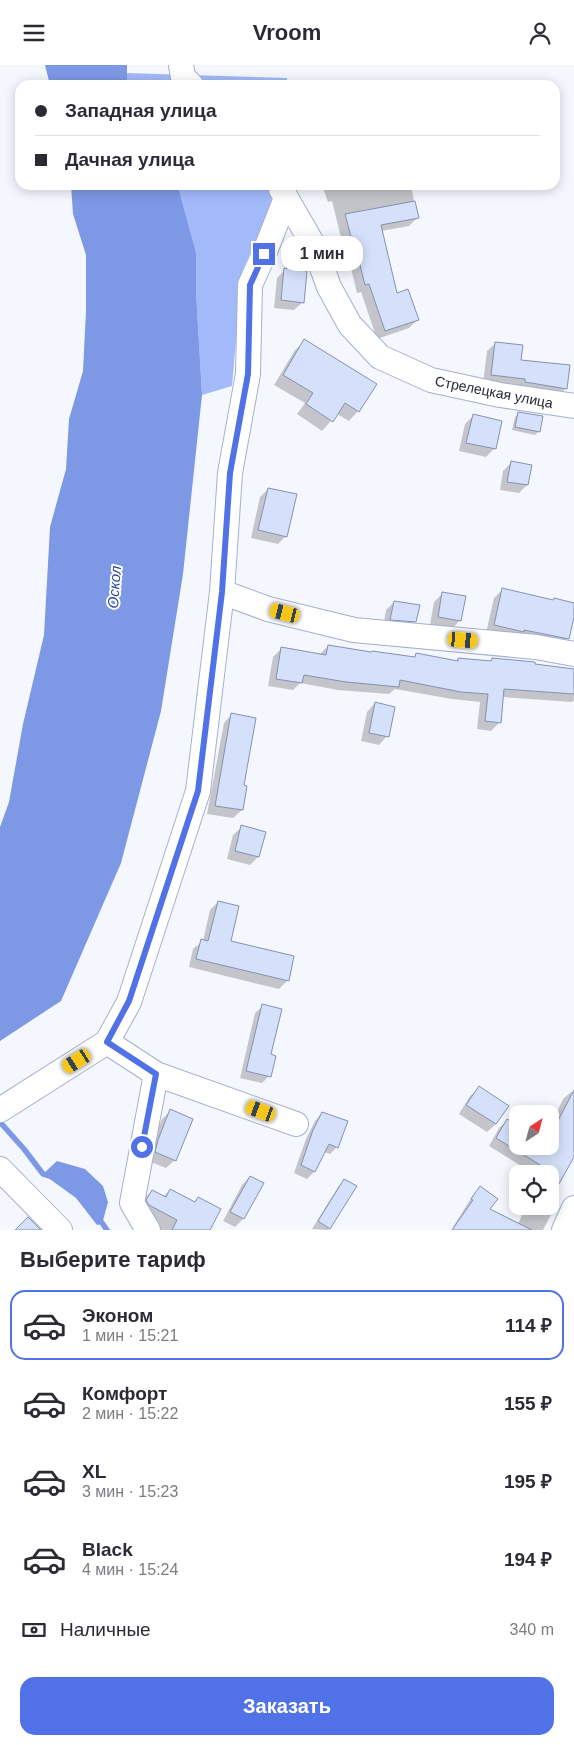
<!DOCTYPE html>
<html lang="ru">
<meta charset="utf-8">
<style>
body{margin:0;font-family:Arial,sans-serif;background:#f7f7f7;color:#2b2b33;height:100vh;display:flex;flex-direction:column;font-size:19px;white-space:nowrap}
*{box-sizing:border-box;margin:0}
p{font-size:16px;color:#7c7c81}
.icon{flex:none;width:28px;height:28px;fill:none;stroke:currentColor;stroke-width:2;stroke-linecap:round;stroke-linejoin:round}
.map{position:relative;height:1165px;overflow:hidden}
.details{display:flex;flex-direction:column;background:#fff;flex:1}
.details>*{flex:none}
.banner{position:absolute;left:15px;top:15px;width:545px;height:110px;border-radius:15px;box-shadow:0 2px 12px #0003;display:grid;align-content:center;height:110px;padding:0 20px;background:#fff}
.needle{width:32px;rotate:36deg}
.tools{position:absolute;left:509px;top:1040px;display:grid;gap:10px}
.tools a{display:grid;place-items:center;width:50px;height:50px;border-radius:10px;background:#fff;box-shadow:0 2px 12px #0003;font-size:25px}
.end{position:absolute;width:22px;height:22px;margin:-11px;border:6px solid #5172e7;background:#fff;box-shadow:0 0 0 2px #fff}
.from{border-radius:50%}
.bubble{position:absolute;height:35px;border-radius:15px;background:#fff;box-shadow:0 2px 12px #0003;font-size:16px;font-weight:600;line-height:35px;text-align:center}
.car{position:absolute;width:15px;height:30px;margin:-15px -8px;border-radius:6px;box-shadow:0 0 4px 1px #0007;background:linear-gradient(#f5c518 24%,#345 0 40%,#f5c518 0 76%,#345 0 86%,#f5c518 0)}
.banner b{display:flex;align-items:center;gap:18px;height:48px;font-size:19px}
.banner b+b{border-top:1px solid #e1e1e2}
.banner i{width:12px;height:12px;background:#2b2b33}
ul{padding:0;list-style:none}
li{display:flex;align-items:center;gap:15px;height:70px;margin:0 10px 8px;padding:0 10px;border:2px solid transparent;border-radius:15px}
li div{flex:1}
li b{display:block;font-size:19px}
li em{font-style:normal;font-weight:600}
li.selected{border-color:#5172e7}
li>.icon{width:45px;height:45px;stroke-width:1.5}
h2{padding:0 20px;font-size:22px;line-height:60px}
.pay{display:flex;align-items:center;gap:12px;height:55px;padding:0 20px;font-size:19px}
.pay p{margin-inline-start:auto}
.button{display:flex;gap:10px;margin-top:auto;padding:10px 20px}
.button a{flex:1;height:58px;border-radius:15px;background:#5172e7;color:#fff;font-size:20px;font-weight:600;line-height:58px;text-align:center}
header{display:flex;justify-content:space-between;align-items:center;height:65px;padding:0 20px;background:#fff;font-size:22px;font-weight:600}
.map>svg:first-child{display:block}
</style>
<header><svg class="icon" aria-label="menu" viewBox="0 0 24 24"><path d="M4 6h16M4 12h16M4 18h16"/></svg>Vroom<svg class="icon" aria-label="person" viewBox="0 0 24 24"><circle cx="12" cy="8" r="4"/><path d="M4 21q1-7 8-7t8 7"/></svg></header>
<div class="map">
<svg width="574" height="1165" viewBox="0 0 574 1165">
<rect width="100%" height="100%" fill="#f4f7fd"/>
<path fill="#a3bafa" d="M126 8 287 13V20H127Z
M175 120H281L242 206 232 321 202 330 196 226V187L179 125Z"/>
<path fill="#7d98e5" d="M45 0H127V20H50Z
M71 120H175L179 125 196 187V226L202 330 183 509 161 646 121 798 61 936 0 976V762L9 737 23 659 44 570 50 462 66 404 69 354 83 306 86 246V190L73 149Z
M57 1096 85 1104 103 1121 108 1137 102 1159 97 1160 76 1133 43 1109Z"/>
<path fill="#0003" d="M322 120H411L417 153 409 161 381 166 396 230 417 255 409 263 377 274 361 227 357 228 345 179 343 180 332 136 328 137Z
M285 205 303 237 294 245 274 243 277 213Z
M305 276 358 346 349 356 337 349 322 366 297 349 305 338 274 320 295 285Z
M496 278 520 296 566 323 558 331 483 318 487 286Z
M519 348 539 366 535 370 512 365 515 352Z
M474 350 501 357 494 384 486 392 459 386 465 359Z
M512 397 527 420 519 428 500 425 503 406Z
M268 424 286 471 278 479 251 473 260 432Z
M503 524 574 540V547L568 573 559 582 486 568 494 533Z
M443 528 460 555 452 564 430 560 434 537Z
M394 537 415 556 407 565 383 563 386 545Z
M328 581 371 588 414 593 416 590 455 597 458 594 490 597 492 594 574 605V635L572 637 502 632 499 658 491 666 477 664 480 637 452 634 395 624 389 629 338 625 300 618 293 625 268 621 273 592 281 584 320 589Z
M375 638 387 671 379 680 361 676 367 647Z
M232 649 243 721 245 722 242 745 233 753 207 749 224 658Z
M242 762 258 792 250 800 227 794 233 770Z
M218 837 229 877 287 916 279 924 189 902 193 884 203 876 210 845Z
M263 941 270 990 269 1011 262 1018 240 1013 255 948Z
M479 1023 496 1059 487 1067 459 1049 470 1031Z
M571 1027 574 1028V1075L551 1130 559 1134 543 1165H459L453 1162 473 1130 480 1123 488 1145 518 1159 526 1141H550V1109H534L489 1081 499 1063 507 1056 518 1081H550V1066L559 1049 557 1047 563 1034Z
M171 1046 175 1095 166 1103 148 1096 150 1084 162 1054Z
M322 1048 337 1082 330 1089 324 1087 314 1107 307 1114 294 1108 306 1074 315 1056Z
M250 1112 243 1154 235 1162 223 1156 242 1120Z
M345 1115 329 1163 328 1165 312 1164 338 1122Z
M170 1125 194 1138 198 1133 209 1165H161L137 1152 140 1138 152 1126 163 1132Z"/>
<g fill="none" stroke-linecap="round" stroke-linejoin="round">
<path stroke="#7d98e5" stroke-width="5.5" d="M0 1057 24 1084 43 1109 49 1111
M98 1152 107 1165"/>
</g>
<path fill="#d5e0fa" stroke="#8591af" d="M415 136 419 153 381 160 397 228 408 224 419 255 385 266 369 219 365 220 353 172H351L345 149Z
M284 203 307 206 304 238 281 235Z
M304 274 377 319 359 347 345 338 333 357 306 339 313 328 283 310Z
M495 277 523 280 521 295 570 300 567 324 525 317V314L491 310Z
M518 347 543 351 540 367 515 362Z
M473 349 502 356 496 384 466 378Z
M511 396 532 400 528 420 507 417Z
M268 423 297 429 287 472 258 465Z
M502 523 553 535 554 533 574 538V552L569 574 524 565V567L494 560Z
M442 527 466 531 461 556 438 552Z
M394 536 420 540 416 557 390 555Z
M328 580 371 587 372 586 415 592 416 588 458 596V593L491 596 492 593 535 597V599L574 604V629L504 624 501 658 485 656 488 629 461 627 400 615 399 622 346 617 304 610 302 618 276 614 281 582 326 590Z
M375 637 395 642 389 672 369 668Z
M231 648 256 653 244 720 247 721 243 745 215 741Z
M241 760 266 767 259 792 235 786Z
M218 836 239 841 231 876 294 891 289 916 196 894 201 874 208 876Z
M262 939 282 944 271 989 276 991 271 1012 246 1006Z
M479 1021 509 1041 496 1059 466 1040Z
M574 1025V1092L550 1135V1106L496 1073 507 1054 518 1060V1081H550V1071Z
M170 1044 193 1054 176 1096 155 1087 158 1075Z
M322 1047 348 1056 338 1083 329 1079 315 1107 301 1100 313 1065Z
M250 1111 264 1118 244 1154 230 1147Z
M344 1114 357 1121 330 1164 318 1156Z
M480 1121 498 1134 490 1144 532 1165H452L473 1135 471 1134Z
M170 1124 195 1137 198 1132 221 1144 210 1165H172L177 1155 149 1140 146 1135 152 1125 166 1132Z
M28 1152 41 1165H15Z"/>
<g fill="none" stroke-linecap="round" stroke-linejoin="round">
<defs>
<path id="minor" d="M181 0 183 12 191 20
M281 124 315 183 329 222 350 260 380 292 431 315 500 330 574 341
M222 527 268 544 354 565 536 582 574 589
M107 977 156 1009 132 1138 148 1165
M156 1009 296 1059
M0 1045 107 977 129 937 198 726 222 527 230 408 248 309 250 220 264 189 286 133
M0 1104 60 1165
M564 1165 574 1143"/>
</defs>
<use href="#minor" stroke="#a4b0cf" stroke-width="26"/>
<use href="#minor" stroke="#fff" stroke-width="24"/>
</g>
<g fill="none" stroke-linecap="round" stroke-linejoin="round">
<path stroke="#5172e7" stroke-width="6" d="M142 1082 156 1009 107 977 129 936 198 726 222 527 230 408 248 309 250 220 264 189"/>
</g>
<g text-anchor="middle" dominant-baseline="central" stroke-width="4" stroke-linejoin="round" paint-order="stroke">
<g font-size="14" fill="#242935" stroke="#fff">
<text transform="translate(494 327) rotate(11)">Стрелецкая улица</text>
</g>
<g font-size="15" font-style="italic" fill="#3249a4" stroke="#fff">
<text transform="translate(114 522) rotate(-86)">Оскол</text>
</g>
</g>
</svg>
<div class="tools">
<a><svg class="needle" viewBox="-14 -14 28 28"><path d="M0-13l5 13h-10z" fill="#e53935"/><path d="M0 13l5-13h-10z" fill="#7c7c81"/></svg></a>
<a><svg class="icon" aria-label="locate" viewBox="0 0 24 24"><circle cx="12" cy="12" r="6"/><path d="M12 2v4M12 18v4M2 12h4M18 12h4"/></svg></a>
</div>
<i class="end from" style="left:142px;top:1082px"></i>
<i class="end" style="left:264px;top:189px"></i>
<div class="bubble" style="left:281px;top:171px;width:82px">1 мин</div>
<i class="car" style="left:285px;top:548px;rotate:284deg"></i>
<i class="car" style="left:463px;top:575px;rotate:95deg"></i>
<i class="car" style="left:77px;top:996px;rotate:238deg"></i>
<i class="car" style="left:261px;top:1046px;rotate:290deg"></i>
<div class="banner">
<b><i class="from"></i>Западная улица</b>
<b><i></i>Дачная улица</b>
</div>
</div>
<section class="details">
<h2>Выберите тариф</h2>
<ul>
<li class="selected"><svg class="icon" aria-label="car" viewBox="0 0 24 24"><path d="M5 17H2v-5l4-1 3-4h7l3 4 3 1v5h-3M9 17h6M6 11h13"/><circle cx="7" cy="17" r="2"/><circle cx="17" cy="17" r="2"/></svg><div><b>Эконом</b><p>1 мин · 15:21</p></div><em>114 ₽</em></li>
<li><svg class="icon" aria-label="car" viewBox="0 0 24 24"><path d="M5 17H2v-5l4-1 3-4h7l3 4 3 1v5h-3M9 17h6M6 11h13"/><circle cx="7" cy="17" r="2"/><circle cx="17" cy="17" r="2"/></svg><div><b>Комфорт</b><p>2 мин · 15:22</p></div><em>155 ₽</em></li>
<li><svg class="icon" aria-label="car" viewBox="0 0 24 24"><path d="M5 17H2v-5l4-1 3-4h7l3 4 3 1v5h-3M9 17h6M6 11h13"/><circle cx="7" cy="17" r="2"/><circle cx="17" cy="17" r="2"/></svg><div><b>XL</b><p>3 мин · 15:23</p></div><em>195 ₽</em></li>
<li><svg class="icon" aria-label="car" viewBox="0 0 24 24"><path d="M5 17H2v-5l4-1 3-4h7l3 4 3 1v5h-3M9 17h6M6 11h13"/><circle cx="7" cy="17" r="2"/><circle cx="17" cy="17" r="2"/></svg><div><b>Black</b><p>4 мин · 15:24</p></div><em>194 ₽</em></li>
</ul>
<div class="pay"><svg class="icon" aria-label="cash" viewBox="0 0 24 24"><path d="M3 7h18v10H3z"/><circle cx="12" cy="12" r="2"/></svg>Наличные<p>340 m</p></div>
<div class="button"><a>Заказать</a></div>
</section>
